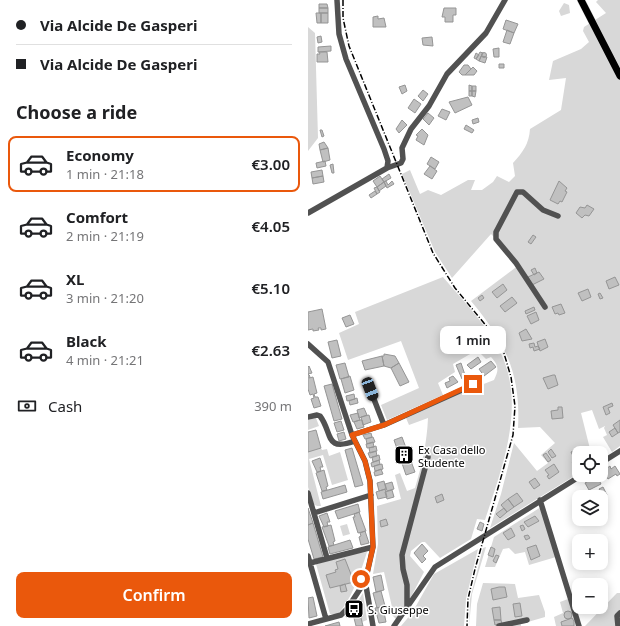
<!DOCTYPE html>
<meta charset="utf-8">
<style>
body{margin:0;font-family:"Noto Sans",sans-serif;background:#f2f2f2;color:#202124;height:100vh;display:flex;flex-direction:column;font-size:15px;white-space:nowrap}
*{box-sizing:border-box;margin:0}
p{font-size:13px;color:#757577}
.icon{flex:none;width:22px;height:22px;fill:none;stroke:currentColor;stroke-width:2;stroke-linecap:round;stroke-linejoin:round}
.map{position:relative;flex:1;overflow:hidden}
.sheet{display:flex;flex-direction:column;background:#fff;width:308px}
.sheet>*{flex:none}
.hud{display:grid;align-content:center;height:88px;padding:0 16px;background:#fff}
.fabs{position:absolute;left:264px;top:446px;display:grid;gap:8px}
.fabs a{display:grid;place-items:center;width:36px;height:36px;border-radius:8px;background:#fff;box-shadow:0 2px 10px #0003;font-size:20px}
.end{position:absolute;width:18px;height:18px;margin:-9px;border:5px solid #ea580c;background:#fff;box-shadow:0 0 0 2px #fff}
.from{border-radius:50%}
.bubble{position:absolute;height:28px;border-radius:8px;background:#fff;box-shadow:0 2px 10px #0003;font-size:13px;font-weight:600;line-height:28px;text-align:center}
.car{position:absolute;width:12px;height:24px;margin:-12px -6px;border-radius:5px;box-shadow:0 0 3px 1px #0007;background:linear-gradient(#222 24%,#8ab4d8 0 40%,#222 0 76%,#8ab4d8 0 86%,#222 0)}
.hud b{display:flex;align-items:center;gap:14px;height:38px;font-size:15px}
.hud b+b{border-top:1px solid #e0e0e0}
.hud i{width:10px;height:10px;background:#202124}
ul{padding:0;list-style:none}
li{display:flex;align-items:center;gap:12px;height:56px;margin:0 8px 6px;padding:0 8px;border:2px solid transparent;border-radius:8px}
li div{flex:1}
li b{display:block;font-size:15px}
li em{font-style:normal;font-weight:600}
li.selected{border-color:#ea580c}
li>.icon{width:36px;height:36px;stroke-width:1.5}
h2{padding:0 16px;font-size:18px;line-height:48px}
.pay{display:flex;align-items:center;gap:10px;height:44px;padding:0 16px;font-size:15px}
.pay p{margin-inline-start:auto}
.action{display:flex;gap:8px;margin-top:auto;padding:8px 16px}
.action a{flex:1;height:46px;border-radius:8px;background:#ea580c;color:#fff;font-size:16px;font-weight:600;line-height:46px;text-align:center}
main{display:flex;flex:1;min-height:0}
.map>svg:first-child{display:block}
</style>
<main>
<section class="sheet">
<div class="hud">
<b><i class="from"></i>Via Alcide De Gasperi</b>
<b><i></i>Via Alcide De Gasperi</b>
</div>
<h2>Choose a ride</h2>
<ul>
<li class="selected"><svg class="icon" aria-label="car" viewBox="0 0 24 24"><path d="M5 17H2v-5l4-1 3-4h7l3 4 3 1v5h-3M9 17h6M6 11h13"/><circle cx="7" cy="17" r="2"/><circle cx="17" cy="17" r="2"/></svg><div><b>Economy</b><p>1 min · 21:18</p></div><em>€3.00</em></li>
<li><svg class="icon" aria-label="car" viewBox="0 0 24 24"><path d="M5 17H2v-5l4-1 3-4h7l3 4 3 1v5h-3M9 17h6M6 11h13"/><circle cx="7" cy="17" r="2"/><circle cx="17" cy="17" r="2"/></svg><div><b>Comfort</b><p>2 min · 21:19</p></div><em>€4.05</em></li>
<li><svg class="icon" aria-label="car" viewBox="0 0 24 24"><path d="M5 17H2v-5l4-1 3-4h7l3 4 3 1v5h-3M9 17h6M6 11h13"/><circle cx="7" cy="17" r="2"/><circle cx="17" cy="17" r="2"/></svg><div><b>XL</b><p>3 min · 21:20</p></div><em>€5.10</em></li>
<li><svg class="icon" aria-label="car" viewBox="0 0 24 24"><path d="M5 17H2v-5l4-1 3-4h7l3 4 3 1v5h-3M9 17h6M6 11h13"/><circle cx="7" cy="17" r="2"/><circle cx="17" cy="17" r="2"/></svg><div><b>Black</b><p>4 min · 21:21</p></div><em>€2.63</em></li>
</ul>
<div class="pay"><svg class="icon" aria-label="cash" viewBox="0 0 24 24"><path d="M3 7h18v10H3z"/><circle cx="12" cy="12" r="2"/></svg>Cash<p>390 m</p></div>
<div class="action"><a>Confirm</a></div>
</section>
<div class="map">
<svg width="312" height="626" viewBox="0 0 312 626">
<rect width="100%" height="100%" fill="#fff"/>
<path fill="#d8d8d8" d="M290 0H312V446L304 452 295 437 299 435 296 428 297 426 291 429 284 410 273 413 283 453H271V473L182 528 193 494 206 443 229 471 240 463 233 455 247 443 232 427 210 428C213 373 197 342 163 301L211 265 205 256 183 234 144 278 127 252 94 174 102 170 112 194 120 190 133 195 160 180H167L163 190H174L185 182 189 176 201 182 207 176 205 163C215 152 221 144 222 129L253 110 258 78 241 80 245 61 273 49 281 42 275 31 276 27 298 13 288 2Z
M256 3 261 5 262 13 253 16 251 11Z
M0 27 7 33 10 138 0 151Z
M135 277C153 298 174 320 188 344 221 400 195 464 177 520L169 519 163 539 132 558 117 542H114L103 551 102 556 116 572 94 614 88 619 82 613 84 607 76 572 65 574 70 544 69 506 93 499 87 475 92 473 99 491 107 488C114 465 119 442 120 418L101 425 98 418 119 406 186 380C191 370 191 366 183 357L178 359 169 350 145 364 147 372 130 383 135 395 79 420 73 405 111 388 93 341 40 360 31 333 51 324 47 312Z
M8 418 11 426 0 430V420Z
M13 448 14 450 19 449 21 456 32 452 40 480 24 485 15 455 1 459 13 506H9L5 504 0 487V452Z
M233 507 248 557 221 565 217 552 207 554 201 548 195 549 187 567H177L186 537Z
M39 524 42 534 35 536 32 526Z
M178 547 164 594 161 626 162 599 175 548Z
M170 549 158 599 156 626H93L104 613 126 574Z
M59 552C54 568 42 605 29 614H22L8 564 43 554Z
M175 583 207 584 210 598 231 595 237 612V617L213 624V626H168L169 604Z
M55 593 59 620 54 622 51 609 44 610Z
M309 593H312V626H277Z
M260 599 270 626H248L246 617 255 613 252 602Z"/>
<path fill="#c0c0c0" stroke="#959595" d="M11 4H19L20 8H11Z
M11 8H20V13H11Z
M136 8H148V15H145V22H137V17H134Z
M8 13H13V23H9Z
M13 13H20V23H13Z
M70 16V19L76 18 78 27H65V17Z
M198 20 210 24 206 33 195 29Z
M199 30 206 33 202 44 195 42Z
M13 36 14 42 10 43 9 37Z
M124 37 125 46 115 45 114 38Z
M23 46V51L10 52V47Z
M191 48V57H186L185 49Z
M11 52H19L20 62H9V54H12Z
M172 52 175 53 171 61 168 59Z
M173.5 55a2.5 2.5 0 1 1 5 0a2.5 2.5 0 1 1-5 0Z
M168 53 171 55 168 59 166 58Z
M173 56 179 57 177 63 171 61Z
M191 64H196V68H191Z
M156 65H160L163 69 157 75H154L151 72Z
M165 67 169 71 166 75H157Z
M97 85 99 91 94 94 91 87Z
M161 85 164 86V91H161Z
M164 86H168V91H164Z
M115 90 120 94 115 101 110 96Z
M161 91H164V96H161Z
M164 91H168L167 97 164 96Z
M160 97 164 105 147 113 141 102Z
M106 99 113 104 107 113 100 108Z
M134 109 142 112 138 120 130 116Z
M120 113 126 118 121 125 115 119Z
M170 118 171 122 165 124 164 120Z
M94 120 99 125 91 133 88 129Z
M158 125 166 130 164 133 156 129Z
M114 129 120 135 116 145 108 140 110 136 108 135Z
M12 130H14L16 136 14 137Z
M16 142 20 148 12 150 11 144Z
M20 148 22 160 15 162 12 150Z
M123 157 131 162 127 169 119 164Z
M17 161 18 166 9 168 8 163Z
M25 164 26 173H24L22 165Z
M122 166 129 171 124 179 116 174Z
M14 170 15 176 4 178 3 172Z
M81 174 83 178 76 182 74 179Z
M15 176 16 182 5 184 4 178Z
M72 176 76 182 69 187 65 181Z
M78 181 80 185 84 181 86 184 79 188 76 182Z
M251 181 259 188 257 191 259 192 254 202 252 201 250 204 242 200Z
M76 182 78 186 71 191 69 187Z
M69 187 72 192 69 194 66 188Z
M67 191 69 194 63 198 61 195Z
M279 205 286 209 281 216 277 215 274 218 268 213 272 207 277 208Z
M225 235 228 237 223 244 220 242Z
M227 268 229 273 226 275 223 270Z
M231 272 236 279 224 285 220 277Z
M307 277 311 285 301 289 298 281Z
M195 284 199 290 189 298 184 292Z
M280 289 283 297 274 301 270 293Z
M292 293 295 298 292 299 290 294Z
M174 295 176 298 172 301 170 298Z
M204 297 209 303 197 312 192 306Z
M253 304 257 313 251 315 250 313 247 314 244 307Z
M226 307 227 310 218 314 217 311Z
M14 309 18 329 13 330V328H10L11 330 5 331V329L0 330V312Z
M228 312 231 320 223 324 219 316Z
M42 315 46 324 38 327 34 318Z
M218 329 224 339 214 341 211 333Z
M237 339 240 347 232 351 229 342Z
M29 340 33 356 24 358 20 342Z
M226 343 227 347 230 346 232 349 226 351 225 347 222 348 221 344Z
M76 354 87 356 91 363 83 368 76 366 74 356H76Z
M74 356 76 366 57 370 54 361Z
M170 357 173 362 163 369 159 365Z
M183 361 188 367 176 376 171 369Z
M37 363 41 377 32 379 28 365Z
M91 363 101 382 92 386 83 368Z
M153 363 158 378 154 379 148 365Z
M1 366 4 373 0 374 2 376 1 378 5 377 9 393 6 394 7 397H10L13 406 6 408 3 399 6 398 5 394 2 395 0 389V367Z
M245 375H247L250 385 240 389 235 378Z
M42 376 46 390 37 393 33 379Z
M145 376 150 382 139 388 137 383 142 381 141 378Z
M24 384 34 419 26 421 16 386Z
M46 394 47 399 39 401 38 396Z
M49 398 50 403 42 405 41 401Z
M304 403 305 406 300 408 302 413 298 415 295 407Z
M250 407H254L255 418 244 419 243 411 250 410Z
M56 408 59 415 51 418 49 410Z
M50 413 52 420 45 422 42 415Z
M61 415 63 422 55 425 53 417Z
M52 420H54L56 427 49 429 46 422Z
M312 420V432L310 433 305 425Z
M33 421 36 430 29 432 26 423Z
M307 428 310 433 304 437 301 432Z
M8 430 13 448 0 452V432Z
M36 432 38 439 31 441 29 434Z
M63 433 64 437 57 439 55 435Z
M65 437 67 442 59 444 58 439Z
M94 437 107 472 98 475 86 440Z
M65 442 66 447 59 448 58 444Z
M68 446 69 451 62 453 61 448Z
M44 448 55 485 47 487 37 450Z
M243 449 248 456 244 458 240 452Z
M270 449 274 453 266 458 263 452Z
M68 451 69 456 62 458 60 453Z
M238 453 243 460 240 462 235 455Z
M71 455 72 460 65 462 64 457Z
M12 458 15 467H12L13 471 9 472 4 461Z
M71 460 72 464 64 467 63 463Z
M266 460 271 465 269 468 264 462Z
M74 464 75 469 67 471 66 466Z
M246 464 251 472 241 479 239 476 241 475 237 470Z
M302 466 303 469 307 466 312 474 309 476 308 474 300 479 295 471Z
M73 469 75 474 67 476 66 472Z
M16 470 20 486 18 487 19 490 14 491 8 473Z
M289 476 293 484 281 490 277 483Z
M227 478 232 485 226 489 221 482Z
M76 481 78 489 71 491 69 483Z
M84 482 86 489 79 491 77 484Z
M37 485 39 492 15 499 13 492Z
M295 487 299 495 296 497 291 489Z
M77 489 79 497 70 499 68 492Z
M84 490 86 497 79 499 77 492Z
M209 493 215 501 206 507 200 499Z
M134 494 136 500 129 503 127 497Z
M200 499 206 507 199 512 193 505Z
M50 504 52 512 30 519 27 511Z
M0 508 5 523 0 525Z
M196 508 199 512 192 518 188 514Z
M51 512 58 531 50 533 45 517H47L46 514Z
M19 513 22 522H19L20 526 16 527 11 516Z
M227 516 231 521 220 527 216 522Z
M78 519 80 525 73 527 72 521Z
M172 522 176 524 174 531 169 529Z
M5 523 15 557 6 559 0 539V525Z
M23 525 27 541 25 542 26 545 21 546 14 527Z
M215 525 217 529 214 531 212 526Z
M203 528 207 536 200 540 195 533Z
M57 531 61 543 53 545 51 537 53 536 52 533Z
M220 535 222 538 218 540 216 536Z
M42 540 45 548 22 554 20 547Z
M114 544 120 551 115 556 118 559 114 563 106 553Z
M228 545 232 556 223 560 219 548Z
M183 547 187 549 185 557 180 555Z
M188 555 191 556 188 563 185 561Z
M37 559 46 582 22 588 18 575 28 572 27 570 30 569 28 562Z
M73 575 76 590 68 592 65 577Z
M37 584 39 591 33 592 32 586Z
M191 587H197L199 597 185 600 183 589Z
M73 591 77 606 69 608 65 593Z
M5 597 9 616 1 618 0 598Z
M212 603 214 616 207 617 205 604Z
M75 607 78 622 71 623 67 608Z
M192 607 193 620H186L184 608Z
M51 609 54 622 55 626H48L44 610Z
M256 615a4 4 0 1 1 8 0a4 4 0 1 1-8 0Z
M264 618 266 621V626H254L253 622Z
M186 620H193L194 624 187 625Z
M31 622 32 626H17Z"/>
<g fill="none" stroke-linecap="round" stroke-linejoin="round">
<defs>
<path id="major" d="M273 0 312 76"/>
</defs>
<use href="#major" stroke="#dbdbdb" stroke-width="8"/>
<path stroke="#515151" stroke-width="5.5" d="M29 0 31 34 38 59 76 149 80 161 79 168
M0 213 79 168 93 163 95 159 94 148 103 129 121 106 139 74 178 33 197 0
M237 307 208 263 188 239V232L209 192H215L235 210 250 216
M0 344 20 362 44 435 57 461 62 481 65 547 58 578
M62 389 76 425
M0 417 9 415 12 416C25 433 16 452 47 441
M44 435 76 425 165 385
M293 463 312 451
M0 493 19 558
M232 500 271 626
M6 513 63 495
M0 556 18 619
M2 563 65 547
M58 586 65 626
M99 608V585L95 569 94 555 120 457
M0 624 33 615 39 609 54 586
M86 626 127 567 274 475
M191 626 219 620
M310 626 309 616 312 613"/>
<use href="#major" stroke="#000" stroke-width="7"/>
<path stroke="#000" stroke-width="1.5" stroke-dasharray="6 2 1 2" stroke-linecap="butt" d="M35 0V18L41 46 125 253 147 288 180 328 195 350 203 377 207 406 205 435 167 569 160 599 159 626"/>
</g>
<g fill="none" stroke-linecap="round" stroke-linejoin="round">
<path stroke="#ea580c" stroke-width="5" d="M53 579 58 578 65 547 62 481 57 461 44 435 76 425 165 384"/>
</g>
<defs>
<symbol id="building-square" viewBox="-11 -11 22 22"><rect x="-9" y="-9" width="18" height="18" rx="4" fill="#000" stroke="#fff"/><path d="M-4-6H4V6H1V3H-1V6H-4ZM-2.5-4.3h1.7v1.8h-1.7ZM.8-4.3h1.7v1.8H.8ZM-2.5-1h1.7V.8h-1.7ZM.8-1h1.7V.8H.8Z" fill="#fff"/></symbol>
<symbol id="bus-square" viewBox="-11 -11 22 22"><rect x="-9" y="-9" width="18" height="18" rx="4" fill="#000" stroke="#fff"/><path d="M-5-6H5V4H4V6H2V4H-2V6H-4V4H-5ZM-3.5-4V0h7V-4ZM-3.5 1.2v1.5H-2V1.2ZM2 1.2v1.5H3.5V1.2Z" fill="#fff"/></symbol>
</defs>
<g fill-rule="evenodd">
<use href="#building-square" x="85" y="444" width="22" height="22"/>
<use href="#bus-square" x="35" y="598" width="22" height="22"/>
</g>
<g text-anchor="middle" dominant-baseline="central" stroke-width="3" stroke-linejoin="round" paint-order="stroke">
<g font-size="11" fill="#000" stroke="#fff" text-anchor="start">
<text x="110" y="449">Ex Casa dello<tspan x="110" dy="13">Studente</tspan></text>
<text x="60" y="609">S. Giuseppe</text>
</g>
</g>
</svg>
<div class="fabs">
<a><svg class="icon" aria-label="locate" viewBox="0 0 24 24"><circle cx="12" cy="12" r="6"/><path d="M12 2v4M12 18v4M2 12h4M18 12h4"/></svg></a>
<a><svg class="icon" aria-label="layers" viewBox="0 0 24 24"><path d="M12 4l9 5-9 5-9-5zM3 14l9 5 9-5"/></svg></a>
<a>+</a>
<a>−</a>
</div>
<i class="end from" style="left:53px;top:579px"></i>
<i class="end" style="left:165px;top:384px"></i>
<div class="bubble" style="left:132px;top:326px;width:66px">1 min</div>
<i class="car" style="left:62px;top:389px;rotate:159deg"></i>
</div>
</main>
